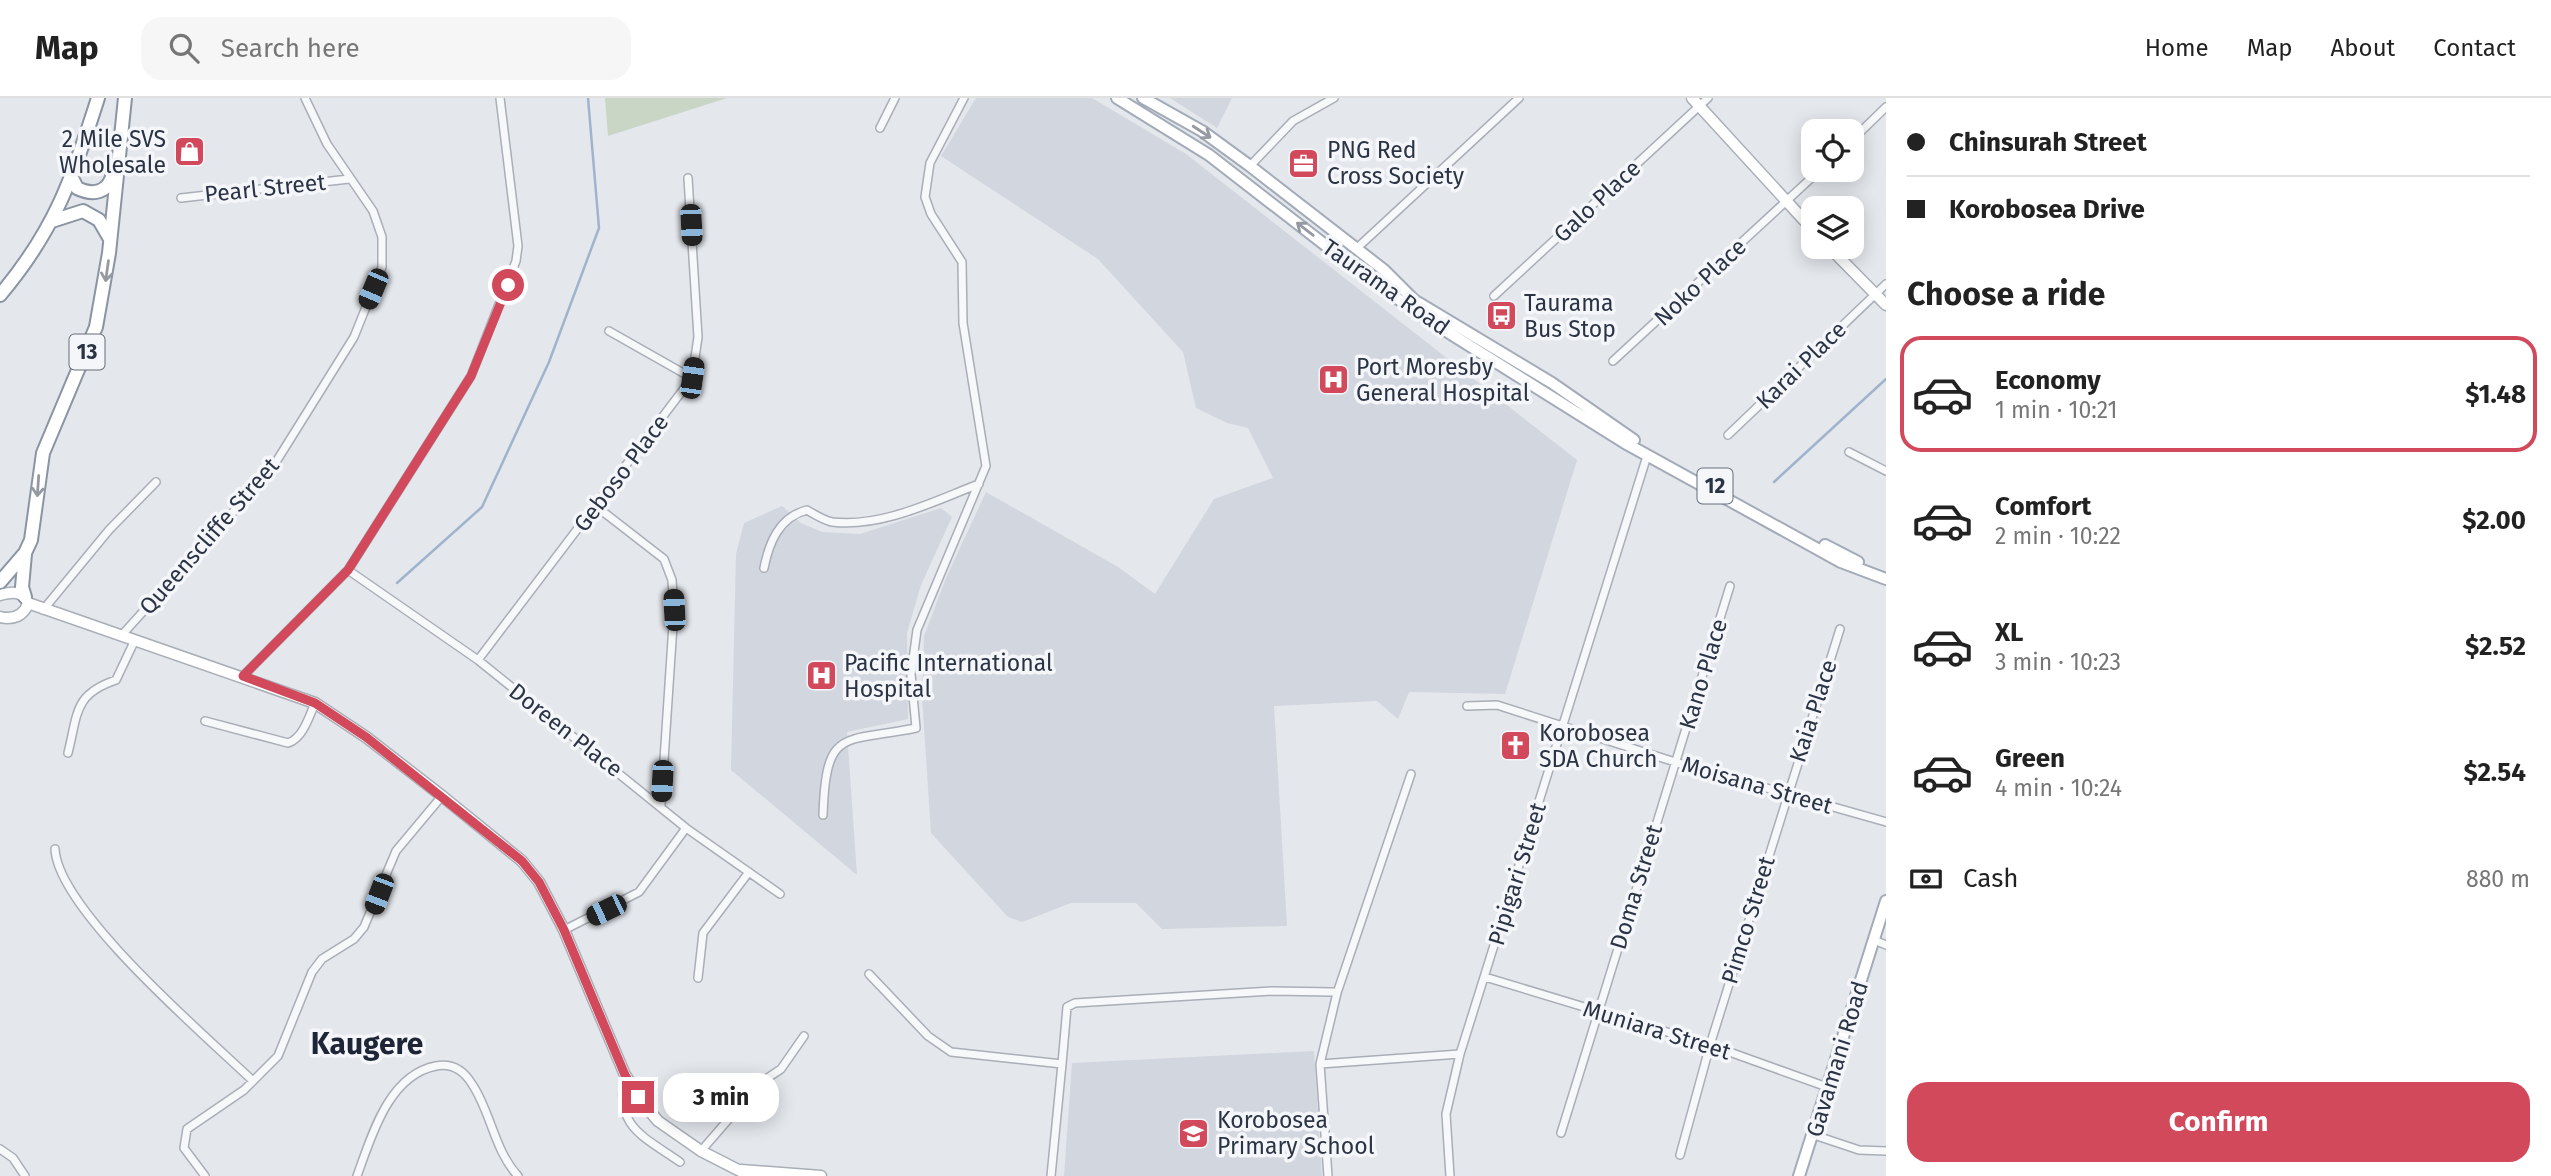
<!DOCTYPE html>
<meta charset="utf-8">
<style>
body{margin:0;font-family:"Fira Sans",sans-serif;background:#f6f6f6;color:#222;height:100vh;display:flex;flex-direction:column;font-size:26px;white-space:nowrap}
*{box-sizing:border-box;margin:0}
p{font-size:23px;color:#767676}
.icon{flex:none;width:38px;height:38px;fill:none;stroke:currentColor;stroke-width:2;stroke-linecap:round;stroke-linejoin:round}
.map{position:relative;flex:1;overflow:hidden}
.details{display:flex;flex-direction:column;background:#fff;width:665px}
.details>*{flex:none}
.banner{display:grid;align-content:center;height:154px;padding:0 21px;background:#fff}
.controls{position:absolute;left:1801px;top:21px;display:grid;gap:14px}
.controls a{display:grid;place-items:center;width:63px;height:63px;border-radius:14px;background:#fff;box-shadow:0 4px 18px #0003;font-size:35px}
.end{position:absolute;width:32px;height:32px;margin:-16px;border:9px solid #d1495b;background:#fff;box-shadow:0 0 0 4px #fff}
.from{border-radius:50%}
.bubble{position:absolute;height:49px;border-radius:21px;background:#fff;box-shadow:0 4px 18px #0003;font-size:23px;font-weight:700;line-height:49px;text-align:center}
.car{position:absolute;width:21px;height:42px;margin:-21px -10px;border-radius:9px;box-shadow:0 0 5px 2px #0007;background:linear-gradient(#222 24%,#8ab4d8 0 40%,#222 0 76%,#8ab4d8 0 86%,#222 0)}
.banner b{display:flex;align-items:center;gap:24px;height:66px;font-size:26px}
.banner b+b{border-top:2px solid #e0e0e0}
.banner i{width:18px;height:18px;background:#222}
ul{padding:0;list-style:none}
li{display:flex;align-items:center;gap:21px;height:116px;margin:0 14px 10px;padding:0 7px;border:4px solid transparent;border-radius:21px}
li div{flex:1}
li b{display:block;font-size:26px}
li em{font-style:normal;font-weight:700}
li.current{border-color:#d1495b}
li>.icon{width:63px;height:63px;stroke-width:1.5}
h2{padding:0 21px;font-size:32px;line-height:84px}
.pay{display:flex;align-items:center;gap:18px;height:77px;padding:0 21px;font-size:26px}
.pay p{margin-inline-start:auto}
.button{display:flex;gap:14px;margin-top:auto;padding:14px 21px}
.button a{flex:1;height:80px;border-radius:21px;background:#d1495b;color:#fff;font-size:28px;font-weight:700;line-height:80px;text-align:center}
header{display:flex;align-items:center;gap:42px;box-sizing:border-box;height:98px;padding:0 35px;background:#fff;border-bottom:2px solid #e0e0e0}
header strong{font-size:33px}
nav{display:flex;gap:38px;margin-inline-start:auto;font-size:24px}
.search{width:490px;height:63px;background:#f6f6f6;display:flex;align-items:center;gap:18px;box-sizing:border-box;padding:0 24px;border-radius:21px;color:#767676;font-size:26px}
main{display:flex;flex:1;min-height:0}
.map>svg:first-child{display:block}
</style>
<header>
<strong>Map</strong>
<div class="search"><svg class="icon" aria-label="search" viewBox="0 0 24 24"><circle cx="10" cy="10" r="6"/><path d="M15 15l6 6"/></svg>Search here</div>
<nav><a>Home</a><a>Map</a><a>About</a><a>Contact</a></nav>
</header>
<main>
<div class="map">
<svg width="1886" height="1078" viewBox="0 0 1886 1078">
<rect width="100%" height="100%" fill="#e4e7ec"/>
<path fill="#d2d6de" d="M976 0H1092L1186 56 1577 362 1505 596 1409 594 1398 621 1377 603 1274 608 1287 828 1162 831 1136 805H1071L1022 824 1008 819 931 735 922 599 924 538 946 480 986 394 1118 469 1155 496 1214 401 1273 380 1248 330 1227 325 1196 310 1183 254 1098 161 941 58Z
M1170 0H1232L1217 30Z
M782 408 801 425 822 434 860 436 941 410 952 419 921 487 907 535 908 621 847 634 857 777 731 672 736 456 744 425Z
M1314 953 1322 1078H1064L1072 965Z"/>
<path fill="#c9d6c5" d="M605 0H727L608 38Z"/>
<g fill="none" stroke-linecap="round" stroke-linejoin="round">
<path stroke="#9fb4cc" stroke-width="2.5" d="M1774 384 1886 281
M397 485 482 409 549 264 599 130 588 0"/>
<defs>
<path id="street" d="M880 30 895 0
M1852 42 1886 9
M1250 68 1293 23 1334 0
M181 100 349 81
M1356 151 1519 0
M1494 198 1708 0
M609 233 692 280
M1613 263 1820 72
M1728 337 1886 186
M1849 354 1886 373
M597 409 664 461 672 482 674 512 661 707
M764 470C769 445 779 419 807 412 814 416 823 422 832 424 882 430 934 403 979 386
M348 472 478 562 686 730 780 796
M43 512 109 432 156 384
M121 538 271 372 354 239 382 169V139L373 113 327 46 305 0
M478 562 692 280 698 239 688 80
M243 578 348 472 471 278 516 163 518 148 500 0
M1467 608 1497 607 1675 664 1886 724
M205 623 288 645C303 640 309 619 315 605
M68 655C78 615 74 596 116 582L134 544
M823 717C826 628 843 645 916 630L911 576 917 532 986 368 963 225 962 164 931 116 925 99 930 65 964 0
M55 751C58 812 206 938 253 983
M564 832 639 794 686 730
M1874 842 1886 847
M869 876 928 938 951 954 1062 966 1051 1078
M1485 879 1710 947 1827 989
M698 880 703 835 749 774
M1337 895 1411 676
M1062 966 1067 909 1075 905 1272 893 1333 894 1337 895 1320 966
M625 977C614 1029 643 1038 680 1064
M1561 1035 1730 488
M1814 1037 1859 1052 1886 1053
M0 1051 13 1060 25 1078
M701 1053 760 985 781 971 804 938
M1680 1057 1710 947 1840 531
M205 1078 184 1050 187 1031 244 992 278 958 312 874 322 861 354 841 364 829 396 753 442 698
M357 1078C371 1040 388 977 436 968 452 965 464 973 472 986 491 1014 494 1052 518 1078
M1328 1078 1320 966 1460 956
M1450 1078 1446 1016 1460 956 1647 358"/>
<path id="secondary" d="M1692 0 1813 132
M1829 149 1886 207
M0 497C11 494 23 492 28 505 24 518 13 522 0 519
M28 505 315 605 366 639 442 698 522 763 539 784 564 832 625 977 648 1011 658 1023 701 1053 750 1078
M741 1072 821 1078"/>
<path id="primary" d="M1117 0 1209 57 1351 167 1419 216 1625 345 1841 464 1886 481
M1143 0 1202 33 1250 68 1384 172 1414 202 1552 285 1634 342
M1825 447 1858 464
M1799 1078 1886 803"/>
<path id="highway" d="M73 82 77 90C93 98 109 95 113 75
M52 123 83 113 99 122 110 141
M0 197C55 132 73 79 98 0
M25 456 22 489 25 499
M0 484 25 455 31 442 43 355 96 229 109 155 125 0"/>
</defs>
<use href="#street" stroke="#a9aeb7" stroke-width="10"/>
<use href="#secondary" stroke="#a9aeb7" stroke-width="13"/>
<use href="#primary" stroke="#a3abb8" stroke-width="14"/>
<use href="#highway" stroke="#8b94a3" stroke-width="16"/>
<use href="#street" stroke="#f7f8fa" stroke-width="7"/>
<use href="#secondary" stroke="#fff" stroke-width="10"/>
<use href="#primary" stroke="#fff" stroke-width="10"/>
<use href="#highway" stroke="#fff" stroke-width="12"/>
</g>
<defs><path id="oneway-shaft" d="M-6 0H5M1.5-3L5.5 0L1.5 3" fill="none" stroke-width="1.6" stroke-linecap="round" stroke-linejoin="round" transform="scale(1.75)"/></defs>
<g stroke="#959aa2">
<use href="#oneway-shaft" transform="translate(1202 34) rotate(33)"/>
<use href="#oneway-shaft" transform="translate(1305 131) rotate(-142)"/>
<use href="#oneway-shaft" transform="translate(107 173) rotate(98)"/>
<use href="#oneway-shaft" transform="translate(38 388) rotate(94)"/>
</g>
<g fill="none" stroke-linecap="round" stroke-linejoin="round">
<path stroke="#d1495b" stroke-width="9" d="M508 187 471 278 348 472 243 578 315 605 366 639 522 763 539 784 564 832 625 977 638 999"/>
</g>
<defs>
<symbol id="shop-square" viewBox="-11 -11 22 22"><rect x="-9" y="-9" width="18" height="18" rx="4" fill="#d1495b" stroke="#f4f6f9"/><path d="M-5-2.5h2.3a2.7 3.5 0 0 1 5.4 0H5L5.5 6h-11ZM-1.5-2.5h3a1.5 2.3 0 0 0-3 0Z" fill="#fff"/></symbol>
<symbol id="office-square" viewBox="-11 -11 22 22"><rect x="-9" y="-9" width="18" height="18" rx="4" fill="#d1495b" stroke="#f4f6f9"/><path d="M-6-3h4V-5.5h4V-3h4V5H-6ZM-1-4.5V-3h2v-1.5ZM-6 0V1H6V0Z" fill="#fff"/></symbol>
<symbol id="bus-square" viewBox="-11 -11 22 22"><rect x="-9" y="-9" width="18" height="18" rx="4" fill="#d1495b" stroke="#f4f6f9"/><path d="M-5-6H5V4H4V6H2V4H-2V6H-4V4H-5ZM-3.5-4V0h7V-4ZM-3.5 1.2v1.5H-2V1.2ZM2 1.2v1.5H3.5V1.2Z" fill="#fff"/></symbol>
<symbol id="hospital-square" viewBox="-11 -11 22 22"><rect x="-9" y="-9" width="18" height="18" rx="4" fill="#d1495b" stroke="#f4f6f9"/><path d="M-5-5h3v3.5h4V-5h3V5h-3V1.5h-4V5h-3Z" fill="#fff"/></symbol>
<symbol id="church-square" viewBox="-11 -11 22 22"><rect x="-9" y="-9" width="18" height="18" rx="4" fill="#d1495b" stroke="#f4f6f9"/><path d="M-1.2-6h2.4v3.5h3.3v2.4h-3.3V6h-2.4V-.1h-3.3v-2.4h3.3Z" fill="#fff"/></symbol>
<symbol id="school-square" viewBox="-11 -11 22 22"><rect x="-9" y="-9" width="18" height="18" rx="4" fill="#d1495b" stroke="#f4f6f9"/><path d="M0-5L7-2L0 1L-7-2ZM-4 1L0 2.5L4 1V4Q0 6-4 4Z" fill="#fff"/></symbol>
</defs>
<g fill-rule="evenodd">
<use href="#shop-square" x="172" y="36" width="35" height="35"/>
<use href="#office-square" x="1286" y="48" width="35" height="35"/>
<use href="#bus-square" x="1484" y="200" width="35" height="35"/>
<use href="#hospital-square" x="1316" y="264" width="35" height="35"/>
<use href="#hospital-square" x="804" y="560" width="35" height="35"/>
<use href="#church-square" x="1498" y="630" width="35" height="35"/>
<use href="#school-square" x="1176" y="1018" width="35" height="35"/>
</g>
<g text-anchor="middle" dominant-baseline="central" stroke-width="7" stroke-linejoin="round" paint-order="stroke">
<g fill="#f4f6f9" stroke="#676e7b" stroke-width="2">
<rect x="69.5" y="236.5" width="35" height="35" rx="5"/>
<rect x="1697.5" y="370.5" width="35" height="35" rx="5"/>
</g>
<g font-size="21" font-weight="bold" fill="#2b3445">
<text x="87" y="254">13</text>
<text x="1715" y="388">12</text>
</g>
<g font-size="23" fill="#2b3445" stroke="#f4f6f9" text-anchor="start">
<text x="166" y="41" text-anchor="end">2 Mile SVS<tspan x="166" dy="26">Wholesale</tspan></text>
<text x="1327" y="52">PNG Red<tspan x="1327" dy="26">Cross Society</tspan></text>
<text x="1524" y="205">Taurama<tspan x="1524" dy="26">Bus Stop</tspan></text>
<text x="1356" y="269">Port Moresby<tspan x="1356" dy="26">General Hospital</tspan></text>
<text x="844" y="565">Pacific International<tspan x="844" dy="26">Hospital</tspan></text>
<text x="1539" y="635">Korobosea<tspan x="1539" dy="26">SDA Church</tspan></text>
<text x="1217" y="1022">Korobosea<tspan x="1217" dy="26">Primary School</tspan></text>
</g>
<g font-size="23" fill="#2b3445" stroke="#f4f6f9">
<text transform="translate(265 90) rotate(-6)">Pearl Street</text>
<text transform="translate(1597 103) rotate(-43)">Galo Place</text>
<text transform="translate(1700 184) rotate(-43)">Noko Place</text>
<text transform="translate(1386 189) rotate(35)">Taurama Road</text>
<text transform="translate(1801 267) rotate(-44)">Karai Place</text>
<text transform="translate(621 375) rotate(-53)">Geboso Place</text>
<text transform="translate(209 438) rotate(-49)">Queenscliffe Street</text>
<text transform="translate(1703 576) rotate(-73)">Kano Place</text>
<text transform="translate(1813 613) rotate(-72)">Kaia Place</text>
<text transform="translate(566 632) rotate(38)">Doreen Place</text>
<text transform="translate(1757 687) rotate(16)">Moisana Street</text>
<text transform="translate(1517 776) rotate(-73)">Pipigari Street</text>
<text transform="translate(1636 789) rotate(-73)">Doma Street</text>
<text transform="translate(1748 822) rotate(-73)">Pimco Street</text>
<text transform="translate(1657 932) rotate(17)">Muniara Street</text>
<text transform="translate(1837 961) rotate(-73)">Gavamani Road</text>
</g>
<g font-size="30" font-weight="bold" fill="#1d2536" stroke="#f4f6f9">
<text x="367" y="946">Kaugere</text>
</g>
</g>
</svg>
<div class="controls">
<a><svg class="icon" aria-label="locate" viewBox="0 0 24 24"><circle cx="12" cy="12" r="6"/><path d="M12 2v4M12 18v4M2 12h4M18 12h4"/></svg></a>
<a><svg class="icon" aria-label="layers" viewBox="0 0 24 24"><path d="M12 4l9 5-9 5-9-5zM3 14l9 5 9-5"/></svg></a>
</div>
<i class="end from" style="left:508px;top:187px"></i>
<i class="end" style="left:638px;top:999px"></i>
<div class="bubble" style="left:663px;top:975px;width:116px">3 min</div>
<i class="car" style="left:691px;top:127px;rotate:177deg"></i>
<i class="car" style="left:373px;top:191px;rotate:203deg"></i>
<i class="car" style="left:692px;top:280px;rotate:8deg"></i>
<i class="car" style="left:674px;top:512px;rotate:357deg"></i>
<i class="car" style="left:662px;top:683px;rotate:183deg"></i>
<i class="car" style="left:379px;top:796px;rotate:201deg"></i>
<i class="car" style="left:606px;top:812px;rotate:244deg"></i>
</div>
<section class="details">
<div class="banner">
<b><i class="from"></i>Chinsurah Street</b>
<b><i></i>Korobosea Drive</b>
</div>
<h2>Choose a ride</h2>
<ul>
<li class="current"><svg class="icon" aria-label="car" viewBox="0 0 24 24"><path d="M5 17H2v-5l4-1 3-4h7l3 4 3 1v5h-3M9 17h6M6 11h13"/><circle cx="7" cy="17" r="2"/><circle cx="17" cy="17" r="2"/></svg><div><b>Economy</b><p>1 min · 10:21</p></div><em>$1.48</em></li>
<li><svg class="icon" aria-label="car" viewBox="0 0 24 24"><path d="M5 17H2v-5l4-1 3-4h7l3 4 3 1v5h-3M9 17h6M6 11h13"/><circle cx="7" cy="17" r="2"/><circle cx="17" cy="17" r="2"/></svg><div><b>Comfort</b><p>2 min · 10:22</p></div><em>$2.00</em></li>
<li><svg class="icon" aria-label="car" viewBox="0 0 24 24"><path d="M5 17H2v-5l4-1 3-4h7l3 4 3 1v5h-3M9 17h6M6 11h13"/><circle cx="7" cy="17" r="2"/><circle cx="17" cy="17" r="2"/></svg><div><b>XL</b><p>3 min · 10:23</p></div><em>$2.52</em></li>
<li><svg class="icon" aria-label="car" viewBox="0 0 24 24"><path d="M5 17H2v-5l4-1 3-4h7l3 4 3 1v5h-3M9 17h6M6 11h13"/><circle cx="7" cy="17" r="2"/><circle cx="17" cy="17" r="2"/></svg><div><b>Green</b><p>4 min · 10:24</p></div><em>$2.54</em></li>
</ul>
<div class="pay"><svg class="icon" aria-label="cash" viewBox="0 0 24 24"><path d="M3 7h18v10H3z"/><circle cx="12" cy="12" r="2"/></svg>Cash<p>880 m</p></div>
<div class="button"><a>Confirm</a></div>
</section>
</main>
